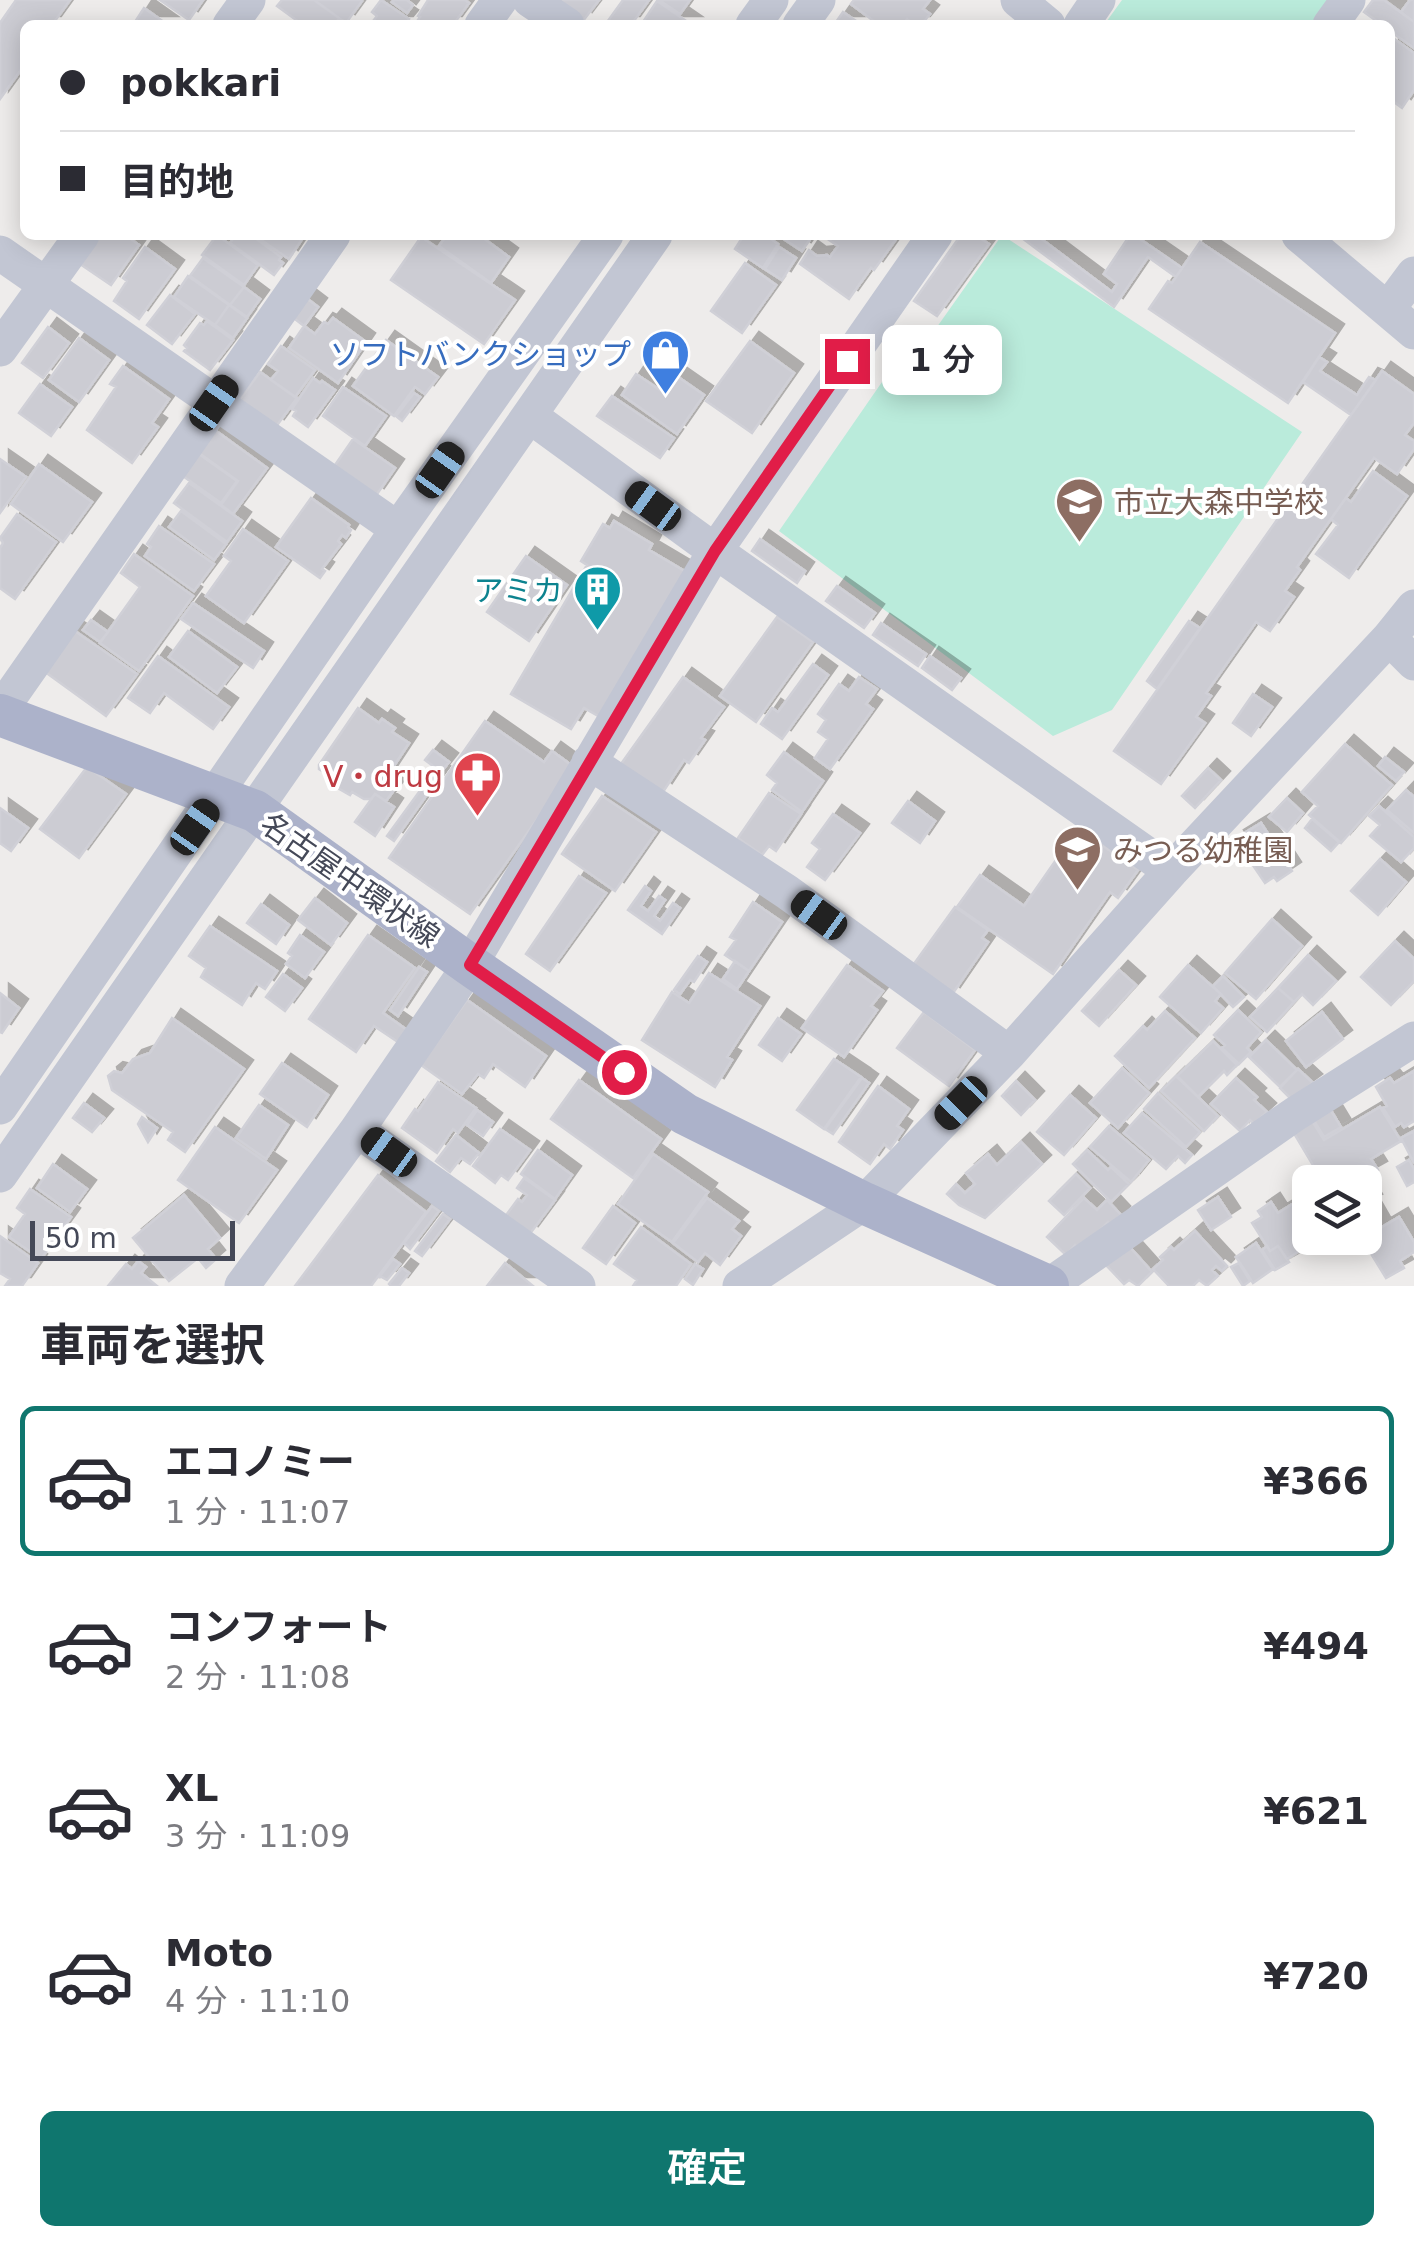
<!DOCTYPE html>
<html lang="ja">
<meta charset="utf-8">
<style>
body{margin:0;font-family:"DejaVu Sans","Noto Sans JP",sans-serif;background:#f7f7f7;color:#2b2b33;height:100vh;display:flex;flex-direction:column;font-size:38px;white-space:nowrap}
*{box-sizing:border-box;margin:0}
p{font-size:32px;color:#7c7c81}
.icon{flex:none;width:55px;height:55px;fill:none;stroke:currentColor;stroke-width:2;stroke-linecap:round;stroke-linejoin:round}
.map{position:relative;height:1286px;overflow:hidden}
.details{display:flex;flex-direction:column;background:#fff;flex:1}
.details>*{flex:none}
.top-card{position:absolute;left:20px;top:20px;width:1375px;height:220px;border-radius:15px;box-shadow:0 5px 25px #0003;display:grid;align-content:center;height:220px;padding:0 40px;background:#fff}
.tools{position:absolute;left:1292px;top:1165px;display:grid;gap:20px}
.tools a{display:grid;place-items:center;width:90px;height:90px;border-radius:15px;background:#fff;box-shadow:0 5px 25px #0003;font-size:50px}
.scale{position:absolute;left:30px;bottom:25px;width:205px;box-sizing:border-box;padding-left:10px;border:5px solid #454958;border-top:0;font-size:28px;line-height:35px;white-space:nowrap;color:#454958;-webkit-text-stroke:8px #fff;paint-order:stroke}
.end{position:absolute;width:45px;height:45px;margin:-22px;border:12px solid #e11d48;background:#fff;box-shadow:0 0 0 5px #fff}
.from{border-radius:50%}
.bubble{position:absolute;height:70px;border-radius:15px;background:#fff;box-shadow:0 5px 25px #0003;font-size:32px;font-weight:600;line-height:70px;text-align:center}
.car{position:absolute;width:30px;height:60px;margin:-30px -15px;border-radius:12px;box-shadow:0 0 8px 2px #0007;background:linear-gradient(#222 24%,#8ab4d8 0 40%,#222 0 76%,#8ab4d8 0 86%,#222 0)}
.top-card b{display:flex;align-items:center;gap:35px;height:95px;font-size:38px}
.top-card b+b{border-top:2px solid #e1e1e2}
.top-card i{width:25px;height:25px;background:#2b2b33}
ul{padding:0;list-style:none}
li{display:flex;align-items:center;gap:30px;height:150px;margin:0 20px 15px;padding:0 20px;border:5px solid transparent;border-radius:15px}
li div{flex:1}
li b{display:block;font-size:38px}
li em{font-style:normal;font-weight:600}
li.current{border-color:#0f766e}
li>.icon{width:90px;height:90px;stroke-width:1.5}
h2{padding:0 40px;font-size:45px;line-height:120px}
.cta{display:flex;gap:20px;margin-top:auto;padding:20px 40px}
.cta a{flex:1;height:115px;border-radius:15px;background:#0f766e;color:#fff;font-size:40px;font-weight:600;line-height:115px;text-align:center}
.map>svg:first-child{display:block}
</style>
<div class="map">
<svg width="1414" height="1286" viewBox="0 0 1414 1286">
<defs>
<filter id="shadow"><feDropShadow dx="9" dy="-9" stdDeviation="0" flood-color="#0004"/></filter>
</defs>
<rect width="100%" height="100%" fill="#eeeceb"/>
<path fill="#baebdb" d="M1122 0H1331L1312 25H1104Z
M1002 235 1302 432 1112 710 1053 736 779 531 920 327 932 334Z"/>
<path fill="#ccccd3" stroke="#d0d0d7" stroke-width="2.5" filter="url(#shadow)" d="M16 0H70L52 25H25V64L0 99V23Z
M160 0H203L189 20Z
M282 0H314L339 18 335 25H303L277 6Z
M314 0H361L362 1 346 23Z
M381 0 409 19 404 25H370L377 16 372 12Z
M394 0H407L413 5 407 13 392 2Z
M428 0H465L469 3 453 25H425L418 20 420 17 418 16Z
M560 0H599L583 21Z
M623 0H649L631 25H605Z
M659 0H690L680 14Z
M854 0H930L923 9 930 14 921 25H915L907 19 903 25H879L851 4Z
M1373 0H1384L1414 22V48L1390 31V25H1382L1364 12Z
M1410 0H1414V22L1401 12Z
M657 1 692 25H641Z
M144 8 168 25H133Z
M843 12 862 25H834Z
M1393 38 1414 53V90L1402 108 1390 99V41Z
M96 235H125L139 245 111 285 77 262Z
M217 235 258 265 244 285 202 255Z
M236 235H251L281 257 279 260 283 263 274 275 230 243Z
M254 235H296L302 239 289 259Z
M447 235H479L509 257 491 283 439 246Z
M744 235H765L778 244 763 268 735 249Z
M782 235H813L802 251 781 237Z
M833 235H899L874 270 871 268 849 299 800 264 809 250 817 256 827 255 830 257 838 246 829 240Z
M961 235H975L989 244 937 316 914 301Z
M1018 235H1036L1112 292 1117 284 1104 274 1130 235H1134L1182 268 1176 277 1148 257 1114 307Z
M421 237 515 300 484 344 391 280Z
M1200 242 1335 333 1288 403 1149 309 1168 281 1172 283Z
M145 247 175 269 139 319 114 301 127 281 123 278Z
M779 247 796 258 782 280 765 269Z
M203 258 244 287 230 305 190 276Z
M745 263 776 285 742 333 711 311Z
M188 276 229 305 215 325 174 297Z
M244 287 260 299 247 317 230 305Z
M301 294 318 307 304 326 287 313Z
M170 295 195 314 172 344 147 325Z
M229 305 247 318 233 338 215 325Z
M333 318 366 342 338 383 289 348 304 326 315 334 324 322 328 324Z
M207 321 233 340 210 370 184 351 187 348 184 345 200 323 204 325Z
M48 327 69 343 43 378 22 363Z
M79 338 109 360 79 402 49 380Z
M386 340 438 377 425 394 415 387 394 416 353 386Z
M750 341 794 373 752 433 706 401Z
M281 346 315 370 295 397 271 380 278 371 268 364Z
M1319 357 1327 362 1320 371 1357 395 1369 377 1376 380 1351 415 1303 382Z
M123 366 169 399 152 423 158 427 132 463 87 430 116 387 110 384Z
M1382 371 1414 394V423L1405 435 1414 441V449L1397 474 1374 458 1297 567 1300 570 1285 591 1294 597 1270 631 1256 622 1206 693 1211 696 1196 717 1205 723 1161 784 1114 751Z
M260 372 297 398 275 428 238 402Z
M636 374 666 394 678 377 704 395 677 434 622 395Z
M313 378 320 383 322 381 335 390 308 427 293 416 296 411 292 409Z
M40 384 72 407 51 436 19 413Z
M343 387 386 416 365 446 323 416Z
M414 393 420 397 402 421 396 416Z
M612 396 674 438 660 458 597 416Z
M212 428 267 468 233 514 221 505 238 481 192 448Z
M353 439 395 468 375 497 333 468Z
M196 452 237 481 221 503 180 474Z
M0 459 26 477 0 513Z
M39 464 92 502 63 542 11 504Z
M1373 471 1407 496 1349 578 1316 554 1338 525 1331 519 1346 498 1351 502Z
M189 483 242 521 227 542 174 503Z
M311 498 349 525 348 527 351 530 346 538 342 535 338 541 341 544 322 569 325 571 320 578 276 547Z
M181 511 226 544 214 560 169 527Z
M17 514 56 542 15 599 0 588V548L3 543 0 538Z
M614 521 652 544 649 550 686 572 600 717 584 708 571 729 511 694 587 565 581 561 603 524 610 528Z
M159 526 214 564 194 591 145 556 151 547 147 544Z
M243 529 288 561 244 623 206 596 231 561 224 556Z
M760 539 805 571 797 583 752 551Z
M134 554 193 596 139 671 100 643 140 587 121 573Z
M526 556 567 585 529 641 487 612Z
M837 586 875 613 864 628 826 601Z
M193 603 264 651 253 668 181 619Z
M777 617 813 642 756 722 720 696Z
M91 620 108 632 100 642 83 630Z
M1189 621 1200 628 1157 689 1147 681Z
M881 623 926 654 918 666 873 635Z
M72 629 137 674 106 716 41 669Z
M188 631 237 667 217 693 169 657Z
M158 656 229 707 213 729 164 693 150 713 128 698Z
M930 656 961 678 952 690 922 668Z
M813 664 828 675 782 739 761 724 772 708 778 712Z
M683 677 724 707 701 738 705 740 689 763 684 760 663 792 621 764Z
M859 677 877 689 866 704 873 709 830 769 815 758 828 739 818 732 826 720 818 714 839 684 849 691Z
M1253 694 1272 707 1251 736 1233 723Z
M358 708 379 723 382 719 395 728 392 732 409 743 386 778 397 786 386 801 375 794 371 799H364L352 792 350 795 336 787 339 782 319 769V765Z
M485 721 544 762 552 751 574 767 470 914 389 858Z
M1345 744 1392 785 1341 843 1309 815 1318 806 1302 792Z
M433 750 449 762 441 772 425 760Z
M784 752 823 781 802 812 772 790 777 783 767 775Z
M1385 757 1404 772 1396 781 1378 766Z
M87 767 126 794 79 858 40 829Z
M1208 768 1221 780 1195 808 1182 796Z
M435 770 441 775 394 841 387 836Z
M1406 790 1414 797V833L1387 810Z
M769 793 801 814 776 851 769 846 762 855 738 838Z
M375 794 394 807 375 836 355 822Z
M602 796 656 832 615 891 562 854Z
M1287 798 1303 813 1287 832 1269 817Z
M908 801 935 821 920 843 892 823Z
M1379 806 1414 837V848L1401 862 1370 836 1380 825 1369 816Z
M0 808 28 828 11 851 0 843Z
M833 814 860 833 825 880 807 867 820 849 812 843Z
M1312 819 1339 842 1331 851 1305 828Z
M1261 823 1292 871 1277 881 1274 877 1265 883 1235 839Z
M1081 824 1106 842 1103 846 1138 870 1118 898 1110 892 1053 974 957 907 980 875 1024 906Z
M1380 859 1406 882 1378 915 1351 891Z
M579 876 606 893 550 971 526 954Z
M645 886 651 891 641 906 648 911 659 896 665 900 654 916 660 921 673 903 680 908 662 934 628 910Z
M315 898 347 923 331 945 298 920Z
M753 902 782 922 749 971 725 955 736 940 730 937Z
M261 904 289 925 276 944 247 923Z
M955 907 988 930 982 938 988 942 951 996 911 968Z
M1272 919 1302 946 1256 999 1225 973Z
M210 926 277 971 265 989 256 983 242 1005 201 977 206 968 189 956Z
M300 935 324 952 305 978 286 964 292 956 288 953Z
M368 935 415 968 383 1013 407 1030 398 1042 374 1026 356 1052 309 1019Z
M1395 941 1414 959V981L1391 1005 1361 977Z
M1308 955 1336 981 1313 1005 1302 994 1294 1002 1278 988Z
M698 956 707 962 694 982 690 980 680 994 674 990Z
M735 961 749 971 737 989 723 979Z
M847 965 883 991 871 1006 877 1010 844 1057 802 1028Z
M1188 965 1221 994 1215 1001 1223 1008 1201 1033 1160 997Z
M419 967 427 972 398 1016 390 1010Z
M1119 970 1136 985 1099 1026 1082 1011Z
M709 973 760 1006 727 1057 732 1060 715 1087 642 1040 672 992 689 1003Z
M283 974 302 988 285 1011 266 997Z
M1223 976 1244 997 1233 1007 1213 986Z
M1278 988 1294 1002 1267 1032 1250 1017Z
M0 993 19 1008 2 1033 0 1032Z
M467 1000 546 1056 525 1087 493 1064 484 1078 478 1074 462 1094 421 1065Z
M1238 1010 1261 1032 1247 1048 1251 1052 1239 1064 1222 1048 1225 1045 1214 1035Z
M1165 1011 1195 1038 1149 1088 1115 1056 1143 1026 1147 1030Z
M924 1012 975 1050 949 1086 897 1048Z
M1322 1012 1343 1039 1306 1067 1286 1041Z
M172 1018 244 1069 185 1152 168 1140 173 1132 112 1090 108 1076 114 1071 122 1073 133 1059 150 1053Z
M778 1018 801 1034 782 1061 759 1045Z
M1266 1040 1297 1070 1280 1087 1249 1057Z
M1213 1041 1237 1065 1227 1075 1224 1071 1198 1097 1177 1076Z
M834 1059 861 1077 824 1129 797 1110Z
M282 1063 328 1095 307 1127 260 1094Z
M1122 1068 1149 1093 1118 1128 1090 1103Z
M1298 1069 1313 1083 1291 1099 1280 1088Z
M1414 1071V1121L1404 1127 1401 1123 1395 1127 1383 1108 1387 1106 1376 1087 1390 1078 1394 1083Z
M1176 1076 1218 1116 1204 1131 1161 1091Z
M862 1078 869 1083 833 1134 825 1129Z
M1236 1078 1257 1097 1254 1100 1267 1112 1254 1124 1250 1120 1240 1131 1211 1104Z
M579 1080 661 1139 633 1178 551 1119Z
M1016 1081 1035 1100 1021 1115 1002 1096Z
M438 1082 476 1108 458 1133 453 1129 437 1153 402 1128 415 1109 418 1111Z
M878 1086 909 1109 897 1126 903 1130 890 1149 884 1144 870 1164 839 1142Z
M1158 1093 1200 1132 1186 1147 1144 1109Z
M1070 1095 1096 1118 1064 1155 1037 1132Z
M84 1103 104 1118 92 1132 73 1118Z
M259 1105 288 1125 266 1159 236 1138Z
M1380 1107 1401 1141 1371 1159 1378 1170 1360 1180 1353 1168 1327 1182H1323L1292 1130 1311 1119 1324 1140Z
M1330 1109 1341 1127 1324 1137 1313 1119Z
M477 1110 493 1122 483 1136 467 1125Z
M1142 1113 1192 1155 1185 1163 1178 1156 1166 1169 1124 1133Z
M142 1117 157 1128 148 1142 138 1124Z
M1109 1126 1149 1160 1131 1182 1090 1147Z
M215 1127 277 1170 239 1223 178 1180Z
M500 1129 530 1150 508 1180 501 1175 495 1183 473 1166Z
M1414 1131V1163L1401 1138Z
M456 1135 479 1153 470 1164 461 1158 450 1172 436 1161Z
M1021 1142 1042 1164 985 1218 959 1205 947 1194 956 1184 965 1193 975 1184 966 1173 988 1154 997 1165Z
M538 1150 572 1175 555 1199 521 1174Z
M1087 1150 1108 1170 1111 1167 1129 1184 1111 1202 1073 1164Z
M653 1154 708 1192 672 1242 618 1204Z
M1409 1160 1414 1169V1182L1407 1186 1397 1167Z
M53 1164 87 1189 70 1212 37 1188Z
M1076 1174 1090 1188 1064 1215 1049 1201Z
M378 1175 426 1212 371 1286H295Z
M524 1178 555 1200 529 1235 504 1218 518 1199 522 1202 527 1195 517 1188Z
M30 1189 71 1217 41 1259 9 1237 25 1214 17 1208Z
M1365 1190 1373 1203 1369 1205 1381 1226 1365 1235Z
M1310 1193V1238H1339L1321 1248 1316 1240 1287 1259 1278 1246 1270 1251 1252 1223 1262 1217 1258 1211 1271 1202 1278 1213Z
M184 1195 220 1238 208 1249 216 1259 206 1268 198 1258 169 1281 133 1238Z
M1218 1197 1231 1217 1211 1230 1198 1210Z
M707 1198 739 1221 732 1229 741 1236 720 1265 705 1253 698 1262 673 1243Z
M1084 1198 1097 1210 1107 1200 1121 1215 1111 1225 1108 1222 1080 1250 1075 1245 1066 1255 1047 1237Z
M432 1206 439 1211 410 1249 404 1243Z
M613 1206 635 1223 606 1264 583 1248Z
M443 1214 450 1219 422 1256 415 1251Z
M1399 1217 1414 1242V1252L1400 1261 1404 1268 1386 1278 1362 1239Z
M641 1227 691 1264 676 1286H633L637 1280 614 1264Z
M1195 1231 1227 1266 1222 1271 1216 1266 1212 1270 1218 1276 1207 1286 1199 1280 1193 1286H1169L1153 1269 1163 1260 1160 1257 1171 1247 1174 1250Z
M0 1236 38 1263 22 1286H5L10 1279 0 1273Z
M1256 1243 1273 1269 1253 1283 1236 1257Z
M1128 1245 1152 1272 1138 1286 1129 1280 1124 1284 1106 1265Z
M1267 1246 1270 1251 1278 1246 1289 1262 1275 1270 1262 1250Z
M393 1259 400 1264 387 1280 380 1276Z
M138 1261 146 1267 141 1273 157 1286H108L126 1264 132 1269Z
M505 1263 533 1286H487Z
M1239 1263 1250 1281 1243 1286 1231 1267Z
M695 1264 703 1269 693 1285 685 1279Z
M402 1268 409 1273 399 1286H391L389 1284Z"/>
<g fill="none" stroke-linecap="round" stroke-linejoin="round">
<path stroke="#c2c6d3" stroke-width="35" d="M530 0 567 25
M1018 0 1048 25
M230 25 248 0
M482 25 500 0
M753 25 771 0
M800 25 818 0
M1081 25 1098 0
M1330 25 1348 0
M1299 235 1414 332
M0 253 398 529
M1388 309 1414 274
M0 349 82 235
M530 416 715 551 1171 871
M1389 638 1414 663
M0 711 333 235
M589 762 787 892 1009 1053
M0 1107 398 529 606 235
M357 1130 578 1286
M0 1175 655 235
M242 1286 357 1130 470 965 715 551 935 235
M740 1286 864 1203 1009 1053 1171 871 1389 638 1414 607
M1048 1286 1295 1114 1414 1039"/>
<path stroke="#acb2ca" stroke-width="42" d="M0 715 255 811 470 965 685 1114 864 1203 1048 1286"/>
</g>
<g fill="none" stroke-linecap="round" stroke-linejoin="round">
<path stroke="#e11d48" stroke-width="12" d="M624 1072 470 965 715 551 847 361"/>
</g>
<defs>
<symbol id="shop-pin" viewBox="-11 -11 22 30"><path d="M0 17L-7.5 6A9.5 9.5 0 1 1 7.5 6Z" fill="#3f7fe0" stroke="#fff"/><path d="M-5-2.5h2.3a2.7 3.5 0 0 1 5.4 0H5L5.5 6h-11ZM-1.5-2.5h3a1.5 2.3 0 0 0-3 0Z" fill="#fff"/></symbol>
<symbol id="school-pin" viewBox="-11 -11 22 30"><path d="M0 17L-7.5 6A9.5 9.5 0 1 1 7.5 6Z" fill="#8d6e63" stroke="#fff"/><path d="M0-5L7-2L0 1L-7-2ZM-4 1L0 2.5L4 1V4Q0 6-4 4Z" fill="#fff"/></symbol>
<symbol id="building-pin" viewBox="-11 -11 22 30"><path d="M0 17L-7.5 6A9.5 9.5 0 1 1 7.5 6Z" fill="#0f9aa8" stroke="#fff"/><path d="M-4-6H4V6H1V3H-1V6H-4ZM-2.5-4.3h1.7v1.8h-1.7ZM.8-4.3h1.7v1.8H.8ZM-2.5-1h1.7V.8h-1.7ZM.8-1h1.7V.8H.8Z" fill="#fff"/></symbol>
<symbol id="pharmacy-pin" viewBox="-11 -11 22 30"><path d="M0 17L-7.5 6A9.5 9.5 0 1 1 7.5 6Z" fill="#e0444e" stroke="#fff"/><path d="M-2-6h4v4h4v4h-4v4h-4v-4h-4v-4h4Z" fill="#fff"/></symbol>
</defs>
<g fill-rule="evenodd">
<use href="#shop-pin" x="638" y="326" width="55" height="75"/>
<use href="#school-pin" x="1052" y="474" width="55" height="75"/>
<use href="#building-pin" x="570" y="562" width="55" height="75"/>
<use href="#pharmacy-pin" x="450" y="748" width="55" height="75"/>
<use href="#school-pin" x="1050" y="822" width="55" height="75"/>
</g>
<g text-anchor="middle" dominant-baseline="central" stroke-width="8" stroke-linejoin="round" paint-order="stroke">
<g font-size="30" fill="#366cbe" stroke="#fff" text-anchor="end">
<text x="631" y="354">ソフトバンクショップ</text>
</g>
<g font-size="30" fill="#785e54" stroke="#fff" text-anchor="start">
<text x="1114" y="502">市立大森中学校</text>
<text x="1113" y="850">みつる幼稚園</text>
</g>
<g font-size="30" fill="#0d838f" stroke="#fff" text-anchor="end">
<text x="563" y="590">アミカ</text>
</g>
<g font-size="30" fill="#be3a42" stroke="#fff" text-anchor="end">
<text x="443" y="776">V・drug</text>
</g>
<g font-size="30" fill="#454958" stroke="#fff">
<text transform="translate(350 880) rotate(35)">名古屋中環状線</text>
</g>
</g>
</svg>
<div class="tools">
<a><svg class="icon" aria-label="layers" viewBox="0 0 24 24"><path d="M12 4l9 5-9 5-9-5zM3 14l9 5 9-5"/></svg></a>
</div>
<div class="scale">50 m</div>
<i class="end from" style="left:624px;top:1072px"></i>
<i class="end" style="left:847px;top:361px"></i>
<div class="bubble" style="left:882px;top:325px;width:120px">1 分</div>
<i class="car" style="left:214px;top:403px;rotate:35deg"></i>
<i class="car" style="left:440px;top:470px;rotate:35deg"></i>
<i class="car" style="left:653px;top:506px;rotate:306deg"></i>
<i class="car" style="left:195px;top:827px;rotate:35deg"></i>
<i class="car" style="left:819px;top:915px;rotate:306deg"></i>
<i class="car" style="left:961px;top:1103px;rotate:224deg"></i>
<i class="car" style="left:389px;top:1152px;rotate:306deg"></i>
<div class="top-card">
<b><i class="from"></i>pokkari</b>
<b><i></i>目的地</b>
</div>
</div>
<section class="details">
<h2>車両を選択</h2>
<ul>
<li class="current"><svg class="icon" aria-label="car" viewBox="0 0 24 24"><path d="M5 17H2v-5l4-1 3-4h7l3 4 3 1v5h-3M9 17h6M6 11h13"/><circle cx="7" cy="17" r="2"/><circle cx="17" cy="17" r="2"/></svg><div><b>エコノミー</b><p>1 分 · 11:07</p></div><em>¥366</em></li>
<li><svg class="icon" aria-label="car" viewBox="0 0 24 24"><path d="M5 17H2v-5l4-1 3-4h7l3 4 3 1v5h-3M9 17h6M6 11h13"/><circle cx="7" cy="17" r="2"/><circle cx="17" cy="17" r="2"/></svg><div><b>コンフォート</b><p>2 分 · 11:08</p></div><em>¥494</em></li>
<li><svg class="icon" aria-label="car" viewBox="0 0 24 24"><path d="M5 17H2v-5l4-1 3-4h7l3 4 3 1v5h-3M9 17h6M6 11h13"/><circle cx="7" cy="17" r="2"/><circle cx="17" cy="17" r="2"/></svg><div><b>XL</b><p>3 分 · 11:09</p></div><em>¥621</em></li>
<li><svg class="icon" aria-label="car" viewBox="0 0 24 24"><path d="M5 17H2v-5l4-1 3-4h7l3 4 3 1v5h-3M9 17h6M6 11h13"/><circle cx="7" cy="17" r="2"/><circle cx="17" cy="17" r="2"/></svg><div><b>Moto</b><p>4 分 · 11:10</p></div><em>¥720</em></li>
</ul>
<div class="cta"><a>確定</a></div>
</section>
